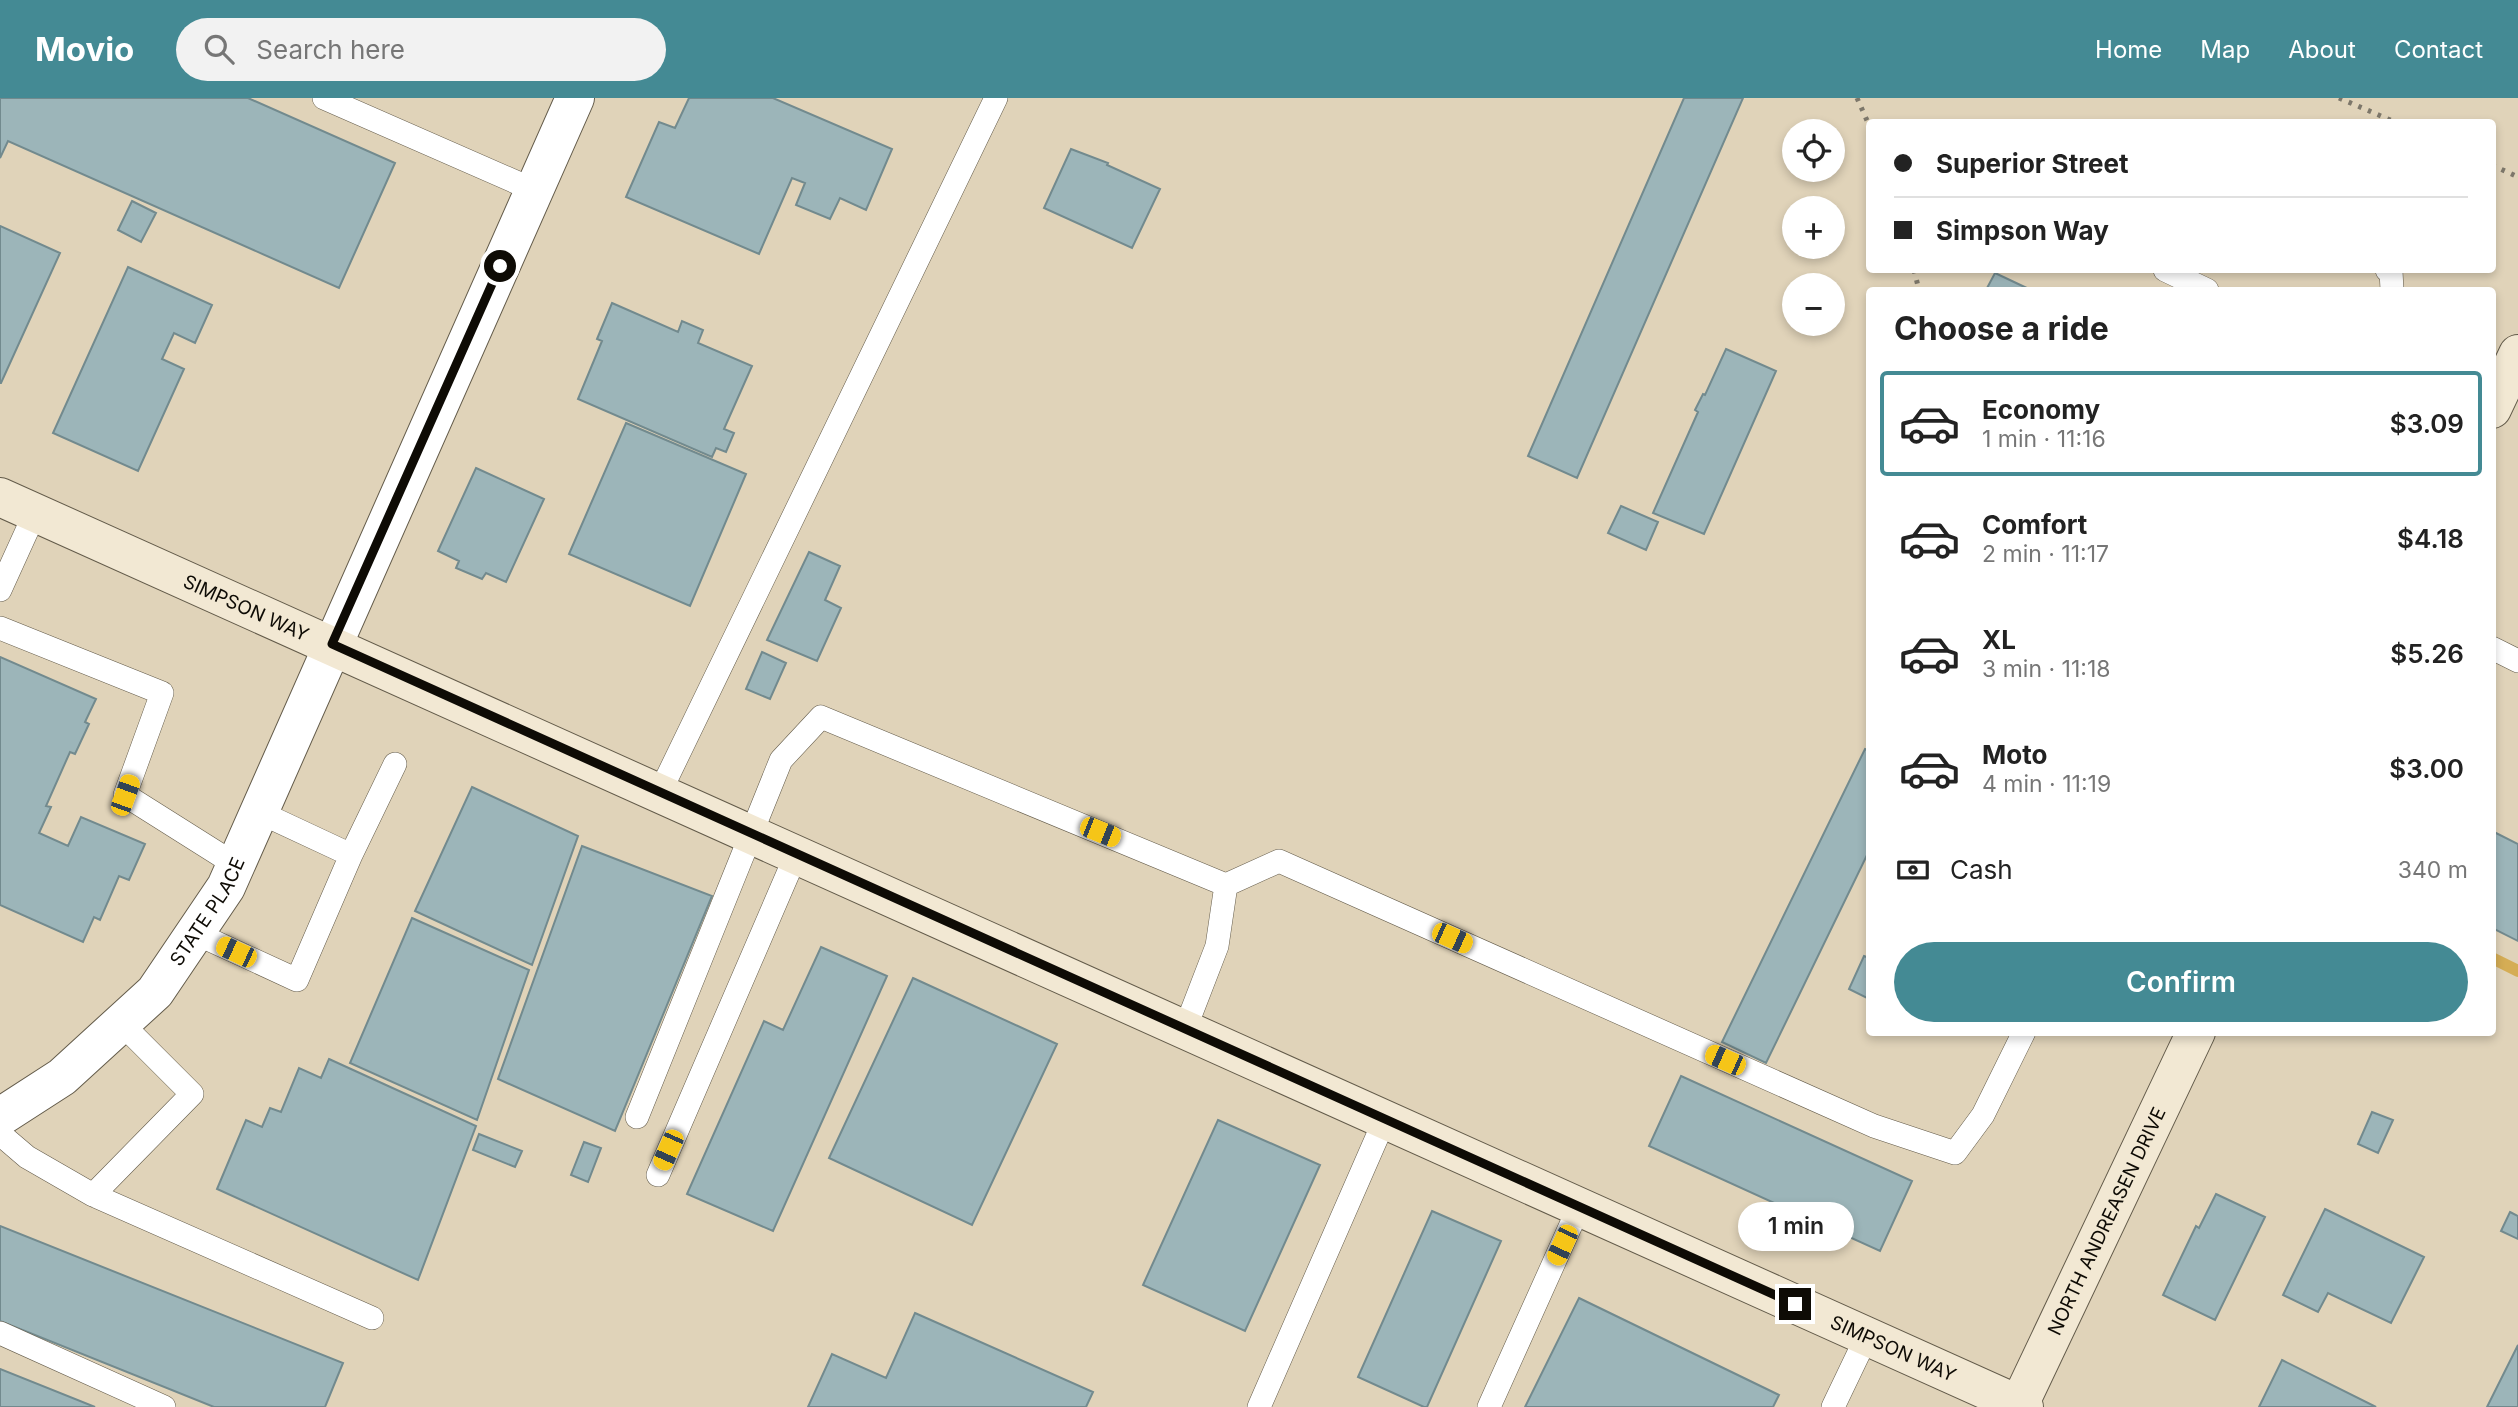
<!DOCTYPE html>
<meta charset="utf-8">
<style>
body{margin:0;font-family:Inter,sans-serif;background:#f2f2f2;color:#222;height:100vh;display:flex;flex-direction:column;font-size:26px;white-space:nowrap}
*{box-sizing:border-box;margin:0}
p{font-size:23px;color:#767676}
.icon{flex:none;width:38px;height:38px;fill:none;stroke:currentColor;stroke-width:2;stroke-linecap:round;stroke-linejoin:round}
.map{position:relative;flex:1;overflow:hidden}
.panel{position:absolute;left:1866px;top:189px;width:630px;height:749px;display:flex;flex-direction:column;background:#fff;border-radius:7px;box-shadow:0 4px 10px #0003}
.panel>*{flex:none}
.banner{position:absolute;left:1866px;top:21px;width:630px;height:154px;border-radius:7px;box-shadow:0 4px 10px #0003;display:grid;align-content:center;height:154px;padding:0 28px;background:#fff}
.buttons{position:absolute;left:1782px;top:21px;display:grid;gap:14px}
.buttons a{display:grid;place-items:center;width:63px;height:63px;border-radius:50%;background:#fff;box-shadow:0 4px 10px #0003;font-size:35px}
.end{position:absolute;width:32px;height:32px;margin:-16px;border:9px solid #0e0b05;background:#fff;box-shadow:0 0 0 4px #fff}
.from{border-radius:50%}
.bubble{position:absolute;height:49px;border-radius:24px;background:#fff;box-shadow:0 4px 10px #0003;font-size:23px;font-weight:600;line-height:49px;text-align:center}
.car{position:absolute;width:21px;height:42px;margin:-21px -10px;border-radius:9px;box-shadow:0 0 5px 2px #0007;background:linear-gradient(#f5c518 24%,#345 0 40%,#f5c518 0 76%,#345 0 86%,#f5c518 0)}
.banner b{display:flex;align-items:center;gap:24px;height:66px;font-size:26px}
.banner b+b{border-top:2px solid #e0e0e0}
.banner i{width:18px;height:18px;background:#222}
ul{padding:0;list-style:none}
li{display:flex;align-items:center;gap:21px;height:105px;margin:0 14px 10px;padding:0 14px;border:4px solid transparent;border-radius:7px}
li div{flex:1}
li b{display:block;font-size:26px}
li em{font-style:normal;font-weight:600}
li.active{border-color:#448a94}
li>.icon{width:63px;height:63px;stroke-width:1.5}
h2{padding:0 28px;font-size:32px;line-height:84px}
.pay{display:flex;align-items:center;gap:18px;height:77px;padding:0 28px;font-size:26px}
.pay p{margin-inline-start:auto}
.button{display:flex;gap:14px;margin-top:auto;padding:14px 28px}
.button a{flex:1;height:80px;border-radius:42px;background:#448a94;color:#fff;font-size:28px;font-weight:600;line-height:80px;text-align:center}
header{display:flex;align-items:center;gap:42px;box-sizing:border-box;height:98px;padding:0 35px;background:#448a94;color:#fff}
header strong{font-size:33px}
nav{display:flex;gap:38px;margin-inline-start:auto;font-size:24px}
.search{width:490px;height:63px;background:#f2f2f2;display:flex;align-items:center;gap:18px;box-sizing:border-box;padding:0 24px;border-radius:38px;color:#767676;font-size:26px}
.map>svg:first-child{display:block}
</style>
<header>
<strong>Movio</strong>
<div class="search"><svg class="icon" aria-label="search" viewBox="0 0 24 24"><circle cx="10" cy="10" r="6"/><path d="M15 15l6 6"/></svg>Search here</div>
<nav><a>Home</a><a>Map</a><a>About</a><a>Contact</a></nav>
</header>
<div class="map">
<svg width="2518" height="1309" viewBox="0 0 2518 1309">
<rect width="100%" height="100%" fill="#eae1cd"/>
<path fill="#e0d3b9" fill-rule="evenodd" d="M0 0H2518V1309H0ZM1869 24H2492V172H1869ZM1794 33H1832V72H1794ZM1794 110H1832V149H1794ZM1794 187H1832V226H1794ZM1869 192H2492V934H1869Z"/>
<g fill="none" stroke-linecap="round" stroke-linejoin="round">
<path stroke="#d5ad55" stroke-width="12" d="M2492 860 2518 873"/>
</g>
<path fill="#9cb5b9" stroke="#728a8e" stroke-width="2" d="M0 0H248L395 65 339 190 8 43 0 60Z
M689 0H773L892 51 866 112 840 100 830 121 796 107 805 85 792 80 759 156 626 99 659 24 675 30Z
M1684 0H1743L1577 380 1528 358Z
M1071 51 1108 65 1107 67 1160 91 1132 150 1044 110Z
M132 103 156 115 141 144 118 132Z
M0 128 60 155 1 285H0Z
M128 169 212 207 195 245 174 235 162 261 184 271 138 373 53 335Z
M1995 175 2031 192H1986Z
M612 205 678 234 682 223 703 232 698 245 752 268 724 331 734 335 726 354 716 350 712 359 578 301 602 243 597 241Z
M1726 251 1776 273 1704 436 1653 415 1698 314 1695 312 1703 296 1705 297Z
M626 325 746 376 690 508 569 456Z
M476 370 544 401 506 484 486 475 482 481 456 470 459 463 438 453Z
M1621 408 1658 424 1646 452 1608 435Z
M809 454 840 468 825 502 841 510 817 563 767 542Z
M762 554 786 565 770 601 746 591Z
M0 559 96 601 85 624 89 626 75 656 70 654 46 708 51 709 39 735 68 748 81 719 145 746 129 782 119 778 100 822 94 819 83 844 0 807Z
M1865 651 1869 653V753L1766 965 1722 944Z
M472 689 578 738 532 867 415 813Z
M2492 733 2518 746V843L2492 830Z
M582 748 712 798 615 1033 498 981Z
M412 820 529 872 477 1022 350 965Z
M821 849 887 878 773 1133 687 1096 764 923 783 932Z
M1864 858 1869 860V901L1849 891Z
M913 880 1057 946 972 1127 829 1060Z
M329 961 476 1028 418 1182 217 1091 246 1022 262 1029 270 1010 281 1014 299 970 321 980Z
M1681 978 1912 1083 1880 1153 1649 1048Z
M2372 1014 2393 1022 2378 1055 2358 1046Z
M1218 1022 1320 1067 1245 1233 1143 1187Z
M479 1036 522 1053 515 1069 473 1052Z
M584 1044 601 1050 588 1084 571 1077Z
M2216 1096 2265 1119 2215 1222 2163 1197 2196 1128 2199 1130Z
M2325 1111 2424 1159 2391 1225 2328 1195 2318 1214 2283 1197Z
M1432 1113 1501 1143 1427 1309H1424L1358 1279Z
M2510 1114 2518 1118V1141L2501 1133Z
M0 1128 343 1265 325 1309H214L0 1223Z
M1579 1200 1779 1297 1773 1309H1525Z
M915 1215 1093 1294 1086 1309H808L832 1256 886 1280Z
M2518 1247V1309H2487Z
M2282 1262 2376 1309H2259Z
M0 1271 95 1309H0Z"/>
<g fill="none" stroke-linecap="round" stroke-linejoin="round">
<defs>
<path id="lane" d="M324 0 534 92
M2165 172 2207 192
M2387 172 2391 173 2392 192
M0 492 35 415
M0 530 162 595 125 697 236 767
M2492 550 2518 563
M660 694 996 0
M259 714 351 757 395 666
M1226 787 1279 763 1874 1028 1955 1055 1983 1017 2024 934
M195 835 297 882 351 757
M637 1019 781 662 821 619 1226 787 1217 848 1185 931
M0 1036 27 1059 93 1097 192 996 121 925
M658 1077 796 757
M93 1097 372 1220
M0 1235 164 1309
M1259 1309 1385 1021
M1489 1309 1579 1109
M1833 1309 1867 1238"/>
<g id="street">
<path id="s1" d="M0 1019 62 979 155 894 226 789 575 0"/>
</g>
<g id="secondary">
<path d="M2492 311 2518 256"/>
<path id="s2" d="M0 399 2024 1309"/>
<path id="s3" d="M2018 1309 2196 934"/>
</g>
</defs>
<use href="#lane" stroke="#635b4a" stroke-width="24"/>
<use href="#street" stroke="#635b4a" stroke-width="40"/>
<use href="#secondary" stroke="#635b4a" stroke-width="40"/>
<use href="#lane" stroke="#fff" stroke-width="23"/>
<use href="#street" stroke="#fff" stroke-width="38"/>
<use href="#secondary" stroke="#f2e8d3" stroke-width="38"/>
<path stroke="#7d776a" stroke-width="5" stroke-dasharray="3.5 7" stroke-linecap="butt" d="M1857 0 1869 27
M2339 0 2395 24
M2492 67 2518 79
M1914 172 1919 192"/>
</g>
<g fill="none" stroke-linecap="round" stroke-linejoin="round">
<path stroke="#0e0b05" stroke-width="9" d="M500 168 332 546 1795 1206"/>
</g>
<g text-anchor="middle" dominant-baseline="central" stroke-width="7" stroke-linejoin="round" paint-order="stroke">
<g font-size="19" fill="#0e0b05" stroke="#eae1cd">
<text stroke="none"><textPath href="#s2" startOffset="270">SIMPSON WAY</textPath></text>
<text stroke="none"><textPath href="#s1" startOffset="296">STATE PLACE</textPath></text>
<text stroke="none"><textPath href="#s3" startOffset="206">NORTH ANDREASEN DRIVE</textPath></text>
<text stroke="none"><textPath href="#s2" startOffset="2076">SIMPSON WAY</textPath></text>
</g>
</g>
</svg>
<div class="buttons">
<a><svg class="icon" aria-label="locate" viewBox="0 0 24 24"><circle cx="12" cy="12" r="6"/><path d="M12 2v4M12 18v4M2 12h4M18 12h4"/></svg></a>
<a>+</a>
<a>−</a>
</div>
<i class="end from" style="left:500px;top:168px"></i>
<i class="end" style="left:1795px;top:1206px"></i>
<div class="bubble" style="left:1738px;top:1104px;width:116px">1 min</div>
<i class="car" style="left:125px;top:697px;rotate:20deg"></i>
<i class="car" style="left:1100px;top:734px;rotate:112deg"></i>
<i class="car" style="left:1452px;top:840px;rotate:114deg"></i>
<i class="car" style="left:236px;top:854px;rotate:295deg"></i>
<i class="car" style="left:1725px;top:962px;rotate:294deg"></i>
<i class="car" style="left:668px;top:1052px;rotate:204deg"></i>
<i class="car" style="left:1562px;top:1147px;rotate:205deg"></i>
<div class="banner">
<b><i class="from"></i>Superior Street</b>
<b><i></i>Simpson Way</b>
</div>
<section class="panel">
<h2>Choose a ride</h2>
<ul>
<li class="active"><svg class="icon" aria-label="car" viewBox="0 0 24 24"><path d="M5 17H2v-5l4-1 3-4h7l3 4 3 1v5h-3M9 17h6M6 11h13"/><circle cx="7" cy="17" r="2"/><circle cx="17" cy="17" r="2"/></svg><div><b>Economy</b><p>1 min · 11:16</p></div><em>$3.09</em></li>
<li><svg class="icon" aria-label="car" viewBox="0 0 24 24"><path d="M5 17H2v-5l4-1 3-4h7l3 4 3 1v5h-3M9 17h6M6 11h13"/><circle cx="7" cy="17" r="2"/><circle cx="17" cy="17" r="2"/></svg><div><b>Comfort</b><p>2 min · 11:17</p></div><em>$4.18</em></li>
<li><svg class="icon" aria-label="car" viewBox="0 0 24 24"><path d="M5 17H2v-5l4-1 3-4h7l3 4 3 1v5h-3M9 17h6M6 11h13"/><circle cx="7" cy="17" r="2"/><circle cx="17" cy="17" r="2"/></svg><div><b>XL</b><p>3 min · 11:18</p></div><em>$5.26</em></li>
<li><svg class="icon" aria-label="car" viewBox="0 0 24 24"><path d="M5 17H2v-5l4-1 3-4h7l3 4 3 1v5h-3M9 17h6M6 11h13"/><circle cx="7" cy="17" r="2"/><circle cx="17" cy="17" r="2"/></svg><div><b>Moto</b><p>4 min · 11:19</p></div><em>$3.00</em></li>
</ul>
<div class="pay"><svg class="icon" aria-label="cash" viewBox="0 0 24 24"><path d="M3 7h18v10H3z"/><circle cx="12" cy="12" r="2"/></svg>Cash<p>340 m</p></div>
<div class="button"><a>Confirm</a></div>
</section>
</div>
